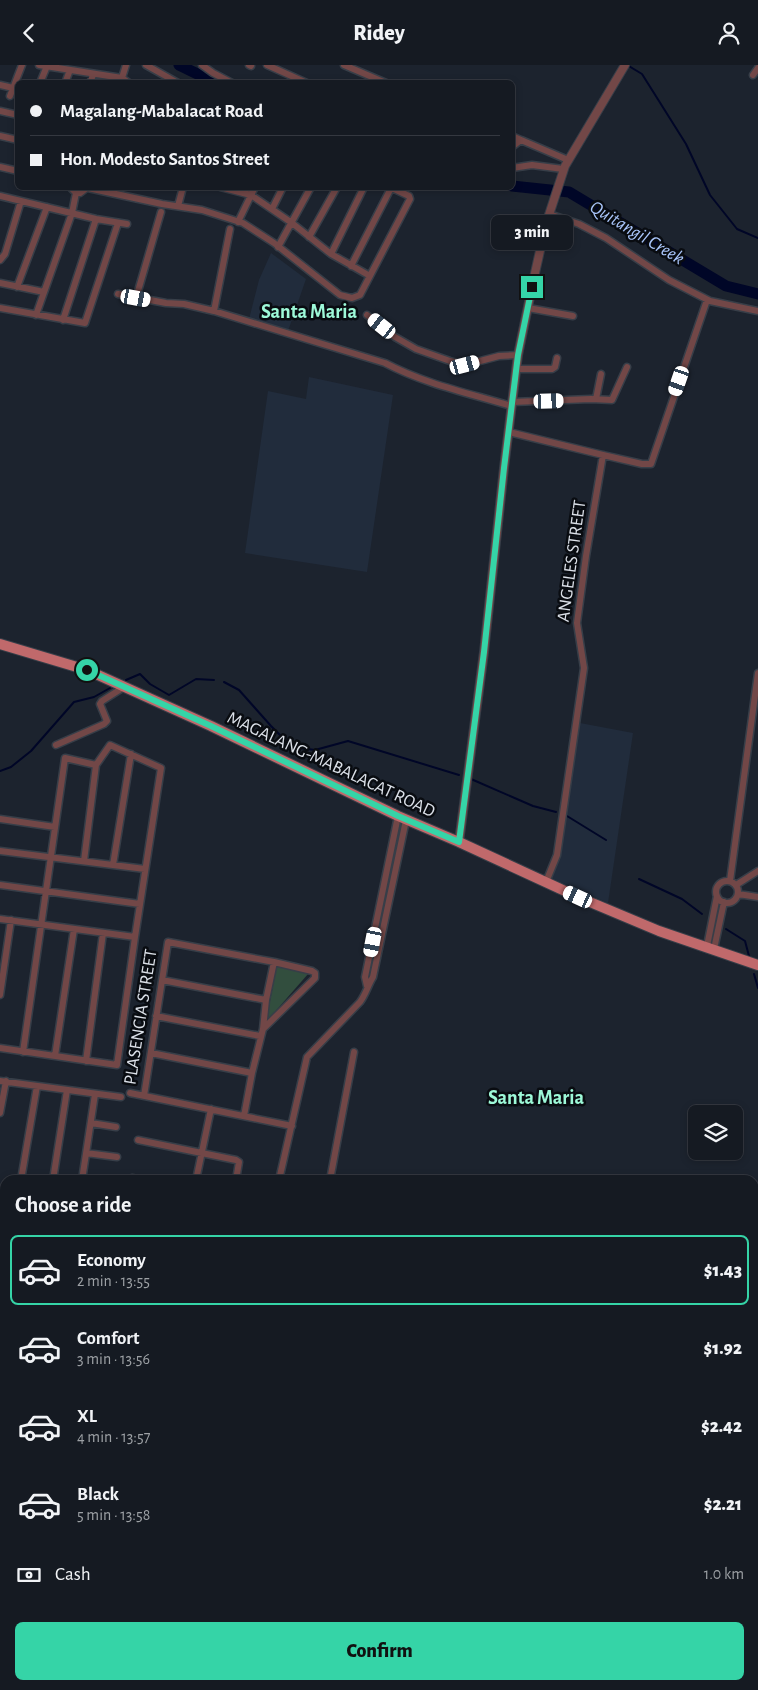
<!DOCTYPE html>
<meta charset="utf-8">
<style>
body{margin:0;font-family:"Alegreya Sans",sans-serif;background:#1e232a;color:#f1f3f6;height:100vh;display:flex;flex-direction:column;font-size:19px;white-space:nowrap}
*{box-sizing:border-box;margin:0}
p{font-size:16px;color:#9da1a5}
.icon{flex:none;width:28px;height:28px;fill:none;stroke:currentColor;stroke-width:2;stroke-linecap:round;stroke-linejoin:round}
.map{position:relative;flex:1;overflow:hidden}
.sheet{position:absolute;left:0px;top:1110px;width:759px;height:515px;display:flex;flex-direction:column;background:#151a22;border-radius:15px 15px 0 0;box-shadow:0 2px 8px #0003,0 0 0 1px #343840}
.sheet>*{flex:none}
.hud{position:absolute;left:15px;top:15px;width:500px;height:110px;border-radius:8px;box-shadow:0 2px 8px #0003,0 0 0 1px #343840;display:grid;align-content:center;height:110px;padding:0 15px;background:#151a22}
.fabs{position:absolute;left:688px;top:1040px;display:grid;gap:10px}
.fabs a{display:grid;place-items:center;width:55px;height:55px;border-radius:8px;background:#151a22;box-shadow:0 2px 8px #0003,0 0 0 1px #343840;font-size:25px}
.end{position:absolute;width:22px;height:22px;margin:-11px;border:6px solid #35d4a7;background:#111;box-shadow:0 0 0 2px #111}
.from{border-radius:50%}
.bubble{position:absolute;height:35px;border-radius:8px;background:#151a22;box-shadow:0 2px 8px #0003,0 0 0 1px #343840;font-size:16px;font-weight:800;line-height:35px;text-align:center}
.car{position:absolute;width:15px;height:30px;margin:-15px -8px;border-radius:6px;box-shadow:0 0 4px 1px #0007;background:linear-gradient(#fff 24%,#345 0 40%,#fff 0 76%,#345 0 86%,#fff 0)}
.hud b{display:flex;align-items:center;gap:18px;height:48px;font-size:19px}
.hud b+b{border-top:1px solid #343840}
.hud i{width:12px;height:12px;background:#f1f3f6}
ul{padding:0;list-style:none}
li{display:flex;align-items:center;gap:15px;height:70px;margin:0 10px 8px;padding:0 5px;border:2px solid transparent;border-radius:8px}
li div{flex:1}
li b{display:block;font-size:19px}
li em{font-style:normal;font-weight:800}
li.active{border-color:#35d4a7}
li>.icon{width:45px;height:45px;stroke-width:1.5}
h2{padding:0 15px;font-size:22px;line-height:60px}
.pay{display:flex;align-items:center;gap:12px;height:55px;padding:0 15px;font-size:19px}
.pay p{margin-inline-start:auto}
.cta{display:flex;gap:10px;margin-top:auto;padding:10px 15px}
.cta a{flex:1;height:58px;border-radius:8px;background:#35d4a7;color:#111;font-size:20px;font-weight:800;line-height:58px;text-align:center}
header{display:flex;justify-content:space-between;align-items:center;height:65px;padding:0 15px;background:#151a22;font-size:22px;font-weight:800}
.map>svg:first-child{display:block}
</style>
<header><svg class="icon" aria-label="back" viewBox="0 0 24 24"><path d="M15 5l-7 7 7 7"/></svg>Ridey<svg class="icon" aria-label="person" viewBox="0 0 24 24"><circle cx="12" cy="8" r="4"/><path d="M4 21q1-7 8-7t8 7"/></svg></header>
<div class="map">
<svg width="758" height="1625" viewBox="0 0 758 1625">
<rect width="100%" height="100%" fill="#1c232e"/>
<path fill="#212c3c" d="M271 188 306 214 288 266 249 254 259 215Z
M309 312 393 330 367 507 245 488 268 326 306 334Z
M580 658 633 668 608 838 551 813 560 789Z"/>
<path fill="#324e3e" d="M277 900 308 909 266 957Z"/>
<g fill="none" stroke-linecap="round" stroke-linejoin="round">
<path stroke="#000627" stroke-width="2" d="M627 0 642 9 686 79 710 130 737 164 758 173
M126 615 140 609 150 619 169 630 196 614 214 615
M224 617 239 625 271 661 286 676 300 683 315 685 348 676 459 710
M0 706 11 702 31 686 74 637 94 632 110 623
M471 714 533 741 556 747
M567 751 606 775
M639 814 682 834 702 849
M726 864 745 876 749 891
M754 909 758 923"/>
<path stroke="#000627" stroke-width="11" d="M179 0 216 18
M512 121 569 127 726 221 758 229"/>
<defs>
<path id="minor" d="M39 0 122 13 129 18
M146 0 178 18
M202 0 213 8 232 18
M249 0 251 1
M267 0 307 18
M344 0 386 18
M753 10 758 3
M121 16 126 0
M40 18 47 1
M65 18 70 5
M90 18 93 10
M0 20 13 23
M10 31 22 0
M0 46 18 50
M0 71 18 75
M512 71 521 75
M512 82 521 75 568 95
M0 102 18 106
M512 103 532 100 563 104
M70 122 76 128H80L88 122
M220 122 251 130 292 158 331 189 370 211
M88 123 162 139 202 145 243 158 274 178 340 230 352 233 360 230 410 134 409 131 390 122
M0 131 96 154 127 159
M178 141 183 122
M272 144 283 122
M549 149 579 159 606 173 669 215 710 236 758 246
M238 157 255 122
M309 172 337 122
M278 182 311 122
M331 189 364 122
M0 195 5 189 21 136
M351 201 391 123
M0 218 44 227
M17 222 47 142
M118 229 166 238 184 239 214 246 385 298C425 319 468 328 511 341
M136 233 161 147
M0 243 85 258 118 158
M528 243 573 251
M214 246 230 164
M36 250 72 148 76 128
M367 250 395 272 416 284 450 296 465 300 499 291 518 290
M63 255 96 154
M517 304H552L555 302 557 293
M596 334 601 309
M512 337 591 334 612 335 627 302
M509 367 603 390 642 399H651L707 235
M56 680 104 659 107 656 100 639 102 636 124 622
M0 754 55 762
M0 786 145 804
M84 796 96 700
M113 800 131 689
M716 827a11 11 0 1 1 22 0a11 11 0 1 1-22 0Z
M730 816 758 608
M546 817 557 790 584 603 577 558 586 491 603 390
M0 820 140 839
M736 820 758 806
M738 829 758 832
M0 854 135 872
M707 881 717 831
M714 884 724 837
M162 915 266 935
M367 921 365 912 398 751
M0 930 11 855
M156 951 260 971
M0 983 117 1000 135 872 161 703 110 680 96 700 65 693 23 987
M151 988 252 1008
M55 991 74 864
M86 996 103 868
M0 1016 121 1032
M130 1028 292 1061
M144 1031 168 877 274 897 312 906 315 908V913L263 964
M0 1048 6 1016
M244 1051 252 1008 263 964 266 935 274 897
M91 1058 116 1062
M138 1075 236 1095 239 1097 236 1115
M86 1088 117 1092
M132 1113 143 1115
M21 1115 37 1021
M53 1115 67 1025
M82 1115 95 1029
M196 1115 211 1044
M279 1115 307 992 360 937C366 929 368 920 373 912L406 755
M330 1115 354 987
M0 1156 5 1157
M0 1191 5 1192
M0 1252 5 1220
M0 1366H5
M0 1396 5 1397
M0 1427H5
M0 1459 5 1460
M1 1594 5 1564
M133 1625 134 1620
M203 1625 204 1620
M255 1625 257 1620
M745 1625V1620"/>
<path id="tertiary" d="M459 777 484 587 504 403 518 290 535 208 546 159 565 101 625 0"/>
<path id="primary" d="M0 579 87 605 211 661 398 751 459 777 578 832 659 866 758 900"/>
</defs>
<use href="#minor" stroke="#373e48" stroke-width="9"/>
<use href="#tertiary" stroke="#373e48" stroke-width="10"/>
<use href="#primary" stroke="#373e48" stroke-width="12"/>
<use href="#minor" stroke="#724747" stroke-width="6"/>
<use href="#tertiary" stroke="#724747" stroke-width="8"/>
<use href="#primary" stroke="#c0696b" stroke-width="10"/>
</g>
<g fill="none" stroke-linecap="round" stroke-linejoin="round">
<path stroke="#35d4a7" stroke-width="6" d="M87 605 211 661 398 751 459 777 484 587 504 403 518 290 532 222"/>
</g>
<g text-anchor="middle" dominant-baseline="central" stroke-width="5" stroke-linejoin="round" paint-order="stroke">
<g font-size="18" fill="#dce1e9" stroke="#090c11">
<text transform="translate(572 496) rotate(-82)">ANGELES STREET</text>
<text transform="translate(331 700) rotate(25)">MAGALANG-MABALACAT ROAD</text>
<text transform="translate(141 952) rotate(-81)">PLASENCIA STREET</text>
</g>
<g font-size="19" font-style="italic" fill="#a9c5fa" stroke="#090c11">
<text transform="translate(637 168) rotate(31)">Quitangil Creek</text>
</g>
<g font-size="20" font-weight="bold" fill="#9df9d8" stroke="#090c11">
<text x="309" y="247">Santa Maria</text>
<text x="536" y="1033">Santa Maria</text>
</g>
</g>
</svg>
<div class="fabs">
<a><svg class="icon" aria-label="layers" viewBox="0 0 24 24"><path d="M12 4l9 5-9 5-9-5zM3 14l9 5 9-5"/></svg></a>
</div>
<i class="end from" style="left:87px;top:605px"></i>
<i class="end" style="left:532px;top:222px"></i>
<div class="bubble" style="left:491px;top:150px;width:82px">3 min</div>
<i class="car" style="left:136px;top:233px;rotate:100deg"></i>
<i class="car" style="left:382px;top:261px;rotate:308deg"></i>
<i class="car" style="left:465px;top:300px;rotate:75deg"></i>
<i class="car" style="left:679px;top:316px;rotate:199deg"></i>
<i class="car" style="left:549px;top:336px;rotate:88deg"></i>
<i class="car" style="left:578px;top:832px;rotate:295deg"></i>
<i class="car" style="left:373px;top:877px;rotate:191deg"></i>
<div class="hud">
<b><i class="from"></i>Magalang-Mabalacat Road</b>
<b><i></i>Hon. Modesto Santos Street</b>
</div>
<section class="sheet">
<h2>Choose a ride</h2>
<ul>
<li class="active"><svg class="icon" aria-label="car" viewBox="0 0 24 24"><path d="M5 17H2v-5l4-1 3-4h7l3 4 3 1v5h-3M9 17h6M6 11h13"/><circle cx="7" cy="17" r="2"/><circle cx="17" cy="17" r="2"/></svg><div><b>Economy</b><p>2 min · 13:55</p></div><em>$1.43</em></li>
<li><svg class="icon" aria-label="car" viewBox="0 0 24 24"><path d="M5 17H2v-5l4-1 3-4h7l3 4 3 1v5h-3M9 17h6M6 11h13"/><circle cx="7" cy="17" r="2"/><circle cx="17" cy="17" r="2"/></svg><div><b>Comfort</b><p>3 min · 13:56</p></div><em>$1.92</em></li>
<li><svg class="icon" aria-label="car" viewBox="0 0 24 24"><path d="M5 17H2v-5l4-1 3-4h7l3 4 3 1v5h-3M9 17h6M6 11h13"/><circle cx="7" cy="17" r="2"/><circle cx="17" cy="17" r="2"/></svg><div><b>XL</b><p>4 min · 13:57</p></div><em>$2.42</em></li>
<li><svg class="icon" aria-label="car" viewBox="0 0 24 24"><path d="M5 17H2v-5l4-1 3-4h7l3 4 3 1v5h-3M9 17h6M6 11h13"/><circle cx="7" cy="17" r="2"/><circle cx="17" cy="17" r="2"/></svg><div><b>Black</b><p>5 min · 13:58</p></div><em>$2.21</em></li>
</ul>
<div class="pay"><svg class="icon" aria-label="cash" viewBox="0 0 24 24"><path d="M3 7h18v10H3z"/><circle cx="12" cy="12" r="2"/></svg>Cash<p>1.0 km</p></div>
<div class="cta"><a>Confirm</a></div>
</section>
</div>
